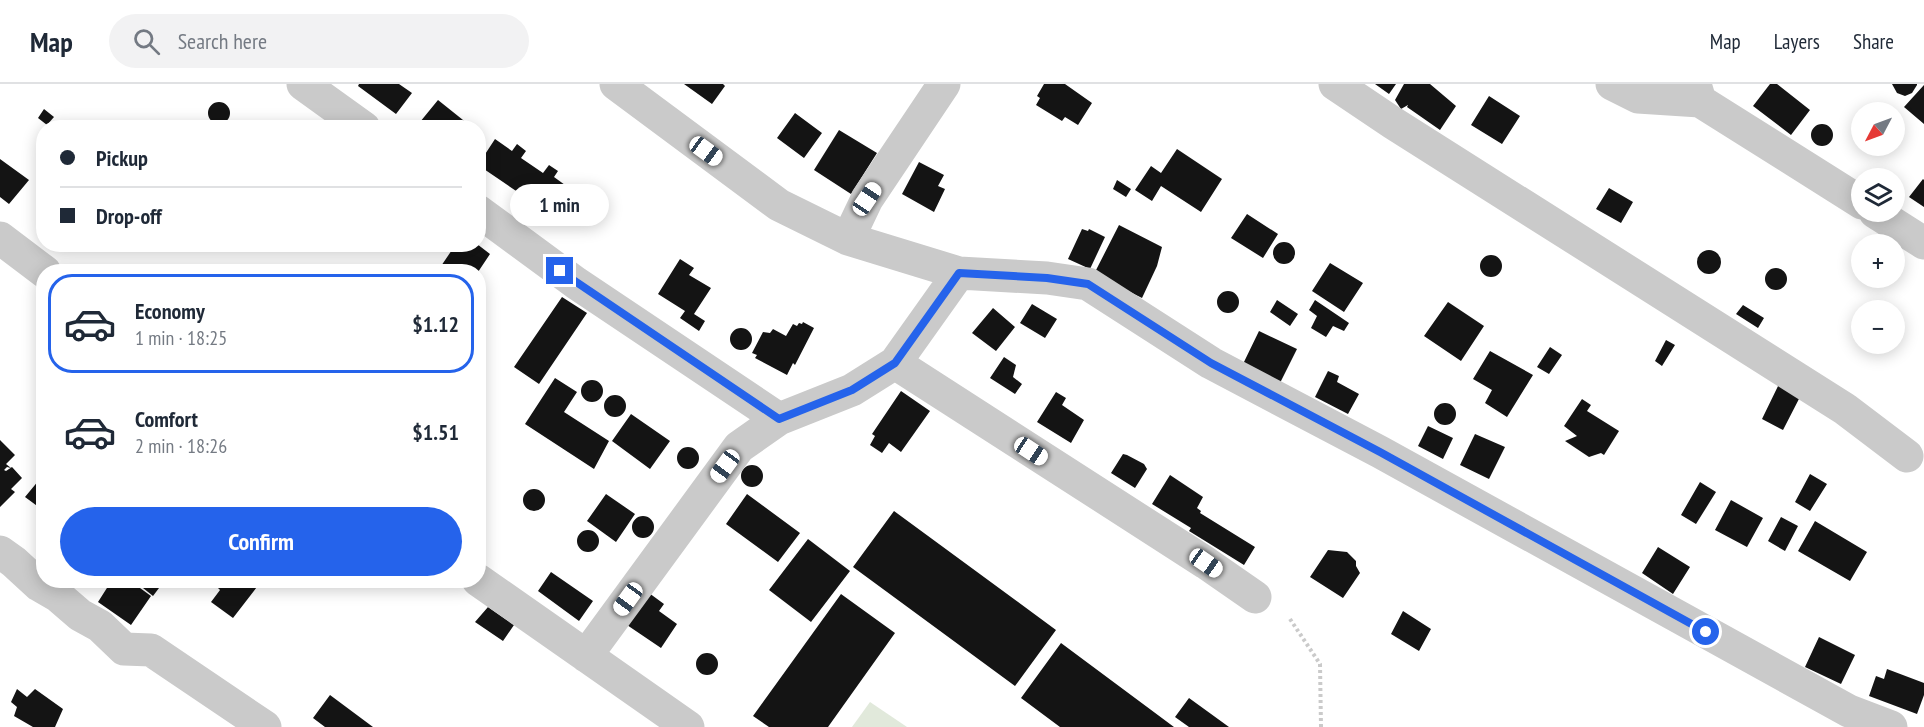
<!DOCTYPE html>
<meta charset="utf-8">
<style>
body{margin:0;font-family:"PT Sans Narrow",sans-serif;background:#f2f2f3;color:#1f2937;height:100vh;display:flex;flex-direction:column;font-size:22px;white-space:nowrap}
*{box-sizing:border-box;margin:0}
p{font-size:20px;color:#747a83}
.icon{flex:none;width:33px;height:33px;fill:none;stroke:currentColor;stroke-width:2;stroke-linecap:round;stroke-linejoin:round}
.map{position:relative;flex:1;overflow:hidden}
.sheet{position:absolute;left:36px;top:180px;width:450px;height:324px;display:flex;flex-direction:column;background:#fff;border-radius:24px;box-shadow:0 3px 15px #0003}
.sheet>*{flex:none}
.guide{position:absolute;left:36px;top:36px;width:450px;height:132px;border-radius:24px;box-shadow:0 3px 15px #0003;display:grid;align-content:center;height:132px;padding:0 24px;background:#fff}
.needle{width:39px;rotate:229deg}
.fabs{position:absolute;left:1851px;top:18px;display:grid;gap:12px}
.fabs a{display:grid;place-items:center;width:54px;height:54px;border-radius:50%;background:#fff;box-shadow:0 3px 15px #0003;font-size:30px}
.end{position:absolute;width:27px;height:27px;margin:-14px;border:8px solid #2563eb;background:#fff;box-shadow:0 0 0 3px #fff}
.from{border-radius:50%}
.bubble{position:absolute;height:42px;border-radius:21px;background:#fff;box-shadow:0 3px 15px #0003;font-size:20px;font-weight:600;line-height:42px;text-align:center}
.car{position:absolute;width:18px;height:36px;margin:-18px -9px;border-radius:8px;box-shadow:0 0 4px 2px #0007;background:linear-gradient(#fff 24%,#345 0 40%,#fff 0 76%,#345 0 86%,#fff 0)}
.guide b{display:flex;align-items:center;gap:21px;height:57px;font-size:22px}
.guide b+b{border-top:2px solid #e0e1e3}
.guide i{width:15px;height:15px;background:#1f2937}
ul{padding:10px 0 0;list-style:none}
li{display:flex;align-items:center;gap:18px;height:99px;margin:0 12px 9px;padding:0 12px;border:3px solid transparent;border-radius:24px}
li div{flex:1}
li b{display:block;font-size:22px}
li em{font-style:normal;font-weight:600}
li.on{border-color:#2563eb}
li>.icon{width:54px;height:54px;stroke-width:1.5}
.cta{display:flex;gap:12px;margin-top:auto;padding:12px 24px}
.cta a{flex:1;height:69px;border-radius:36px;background:#2563eb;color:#fff;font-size:24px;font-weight:600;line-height:69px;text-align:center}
header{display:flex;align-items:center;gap:36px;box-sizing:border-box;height:84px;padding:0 30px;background:#fff;border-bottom:2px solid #e0e1e3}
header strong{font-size:28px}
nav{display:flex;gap:33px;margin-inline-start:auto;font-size:21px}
.search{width:420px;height:54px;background:#f2f2f3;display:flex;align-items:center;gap:15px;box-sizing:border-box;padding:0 21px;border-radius:33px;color:#747a83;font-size:22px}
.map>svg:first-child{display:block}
</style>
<header>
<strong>Map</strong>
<div class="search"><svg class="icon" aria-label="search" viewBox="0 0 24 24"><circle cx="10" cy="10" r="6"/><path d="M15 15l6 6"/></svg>Search here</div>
<nav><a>Map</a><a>Layers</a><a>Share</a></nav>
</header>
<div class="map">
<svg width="1924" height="643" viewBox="0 0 1924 643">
<rect width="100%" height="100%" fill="#fff"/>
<path fill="#e1e9db" d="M870 618 907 643H852Z"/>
<path fill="#141414" d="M359 0H399L412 9 396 30 358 2Z
M684 0H723L725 2 712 20Z
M1044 0H1065L1092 19 1078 41 1065 33 1062 37 1036 21 1040 14 1037 12Z
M1375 0H1396L1389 10Z
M1404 0H1430L1456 22 1440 46 1407 23 1408 21 1401 25 1395 16Z
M1770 0H1777L1810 26 1791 51 1753 22Z
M1892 0H1917V1L1912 9 1905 12 1897 9Z
M1924 1V40L1904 23Z
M1489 12 1520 32 1502 60 1471 41Z
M438 16 473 44H427L420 38Z
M208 29a11 11 0 1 1 22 0a11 11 0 1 1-22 0Z
M44 25 54 33 47 41 38 34Z
M795 29 822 49 804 74 777 54Z
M1811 51a11 11 0 1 1 22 0a11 11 0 1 1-22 0Z
M839 46 877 69 851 110 814 86Z
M495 55 512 67 517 60 526 67 521 74 543 89 549 81 558 87 554 93 565 101 548 125 528 111 531 106 527 104 522 111 478 81Z
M1869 62H1892L1889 68 1882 71 1874 69Z
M1177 65 1222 95 1201 128 1161 102 1152 117 1135 106 1151 82 1161 89Z
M0 75 29 96 9 120 0 113Z
M919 78 944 91 938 102 945 105 934 128 902 110Z
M1923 95 1924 96V123L1909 113Z
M1117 96 1131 105 1126 113 1113 105Z
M1609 104 1633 118 1621 139 1596 125Z
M1247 130 1278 150 1263 174 1231 154Z
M1119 141 1162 163 1157 182 1142 214 1094 190Z
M1082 145 1088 147 1089 145 1105 153 1090 185 1068 175Z
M1273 169a11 11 0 1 1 22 0a11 11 0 1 1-22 0Z
M456 160H477L490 170 478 188 466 182 462 188H437Z
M1697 178a12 12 0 1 1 24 0a12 12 0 1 1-24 0Z
M1480 182a11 11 0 1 1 22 0a11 11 0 1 1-22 0Z
M680 175 694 184 689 191 711 204 694 230 705 237 699 247 680 234 685 227 658 210Z
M1330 179 1363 199 1344 228 1312 207Z
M413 180H420L427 188H407Z
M1765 195a11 11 0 1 1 22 0a11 11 0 1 1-22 0Z
M1217 218a11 11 0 1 1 22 0a11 11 0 1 1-22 0Z
M562 213 587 229 539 300 514 283Z
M1277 216 1298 230 1290 242 1270 228Z
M1315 216 1349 239 1344 247 1333 242 1326 253 1311 244 1317 232 1309 226Z
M1448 218 1484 242 1461 277 1424 252Z
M1032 220 1057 235 1045 254 1020 239Z
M1743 221 1764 234 1758 244 1736 230Z
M993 224 1015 243 996 267 972 249Z
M803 238 814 244 795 281 793 279 787 291 755 274 757 271 752 269 763 248 770 249 773 245 786 252 793 240 797 242 799 239 802 240Z
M730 255a11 11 0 1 1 22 0a11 11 0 1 1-22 0Z
M1259 247 1297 265 1280 299 1243 280Z
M1666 256 1675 261 1662 282 1655 277Z
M1550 263 1562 271 1549 290 1537 283Z
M1490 267 1533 291 1507 333 1485 319 1492 306 1473 295Z
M1004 273 1016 281 1013 293 1022 300 1015 310 990 294Z
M1328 287 1339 292 1337 298 1359 310 1348 330 1315 313Z
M555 294 577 308 564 328 609 357 594 385 525 340Z
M581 307a11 11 0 1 1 22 0a11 11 0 1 1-22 0Z
M1779 300 1801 311 1783 346 1762 335Z
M901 307 930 327 901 368 889 359 882 369 870 361 875 352 872 350Z
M1056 308 1066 314 1062 321 1084 336 1071 359 1037 338Z
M604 322a11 11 0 1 1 22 0a11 11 0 1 1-22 0Z
M1582 315 1591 321 1587 327 1619 347 1604 371 1601 369 1589 373 1565 357 1577 352 1564 342Z
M1434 330a11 11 0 1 1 22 0a11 11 0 1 1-22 0Z
M631 330 670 357 650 385 612 357Z
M1428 342 1453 354 1443 375 1418 362Z
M1475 350 1505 363 1489 395 1460 381Z
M0 356 15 371 6 380 11 384 7 383 4 386 6 387 12 383 22 394 11 405 15 408 0 423Z
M677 374a11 11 0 1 1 22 0a11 11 0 1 1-22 0Z
M1123 370 1127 371 1144 380 1147 385 1135 404 1111 389Z
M741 392a11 11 0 1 1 22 0a11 11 0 1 1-22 0Z
M44 390V427L25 413Z
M1810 390 1827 400 1810 427 1795 418Z
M1170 391 1203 413 1197 424 1201 427 1200 429 1255 463 1244 481 1189 447 1191 444 1152 420Z
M1700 398 1716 408 1696 440 1681 431Z
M523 416a11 11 0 1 1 22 0a11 11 0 1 1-22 0Z
M606 410 635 430 616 458 587 437Z
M747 410 800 449 778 478 726 440Z
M1731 416 1763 434 1747 463 1715 446Z
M894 427 1056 546 1015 602 853 483Z
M632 443a11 11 0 1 1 22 0a11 11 0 1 1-22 0Z
M1781 433 1798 442 1785 467 1768 457Z
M1815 437 1867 468 1850 497 1798 467Z
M577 457a11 11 0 1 1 22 0a11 11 0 1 1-22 0Z
M808 455 850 487 811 538 769 506Z
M1658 463 1690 483 1673 510 1642 489Z
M1328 466 1347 468 1356 477V482L1360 489 1343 514 1310 493Z
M551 488 593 517 579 537 538 507Z
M112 496H129L151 512 131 541 98 518Z
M148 496H165L153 512 143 504Z
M223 496H256L260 499 233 534 211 518 220 506 218 504Z
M649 509 664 520 659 527 677 540 661 564 627 541Z
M841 510 895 549 828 643H769L753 632Z
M488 523 514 541 503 557 475 538Z
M1403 527 1431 545 1419 567 1391 550Z
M1819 553 1855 571 1841 600 1805 583Z
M1061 559 1174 643H1060L1021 614Z
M696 580a11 11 0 1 1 22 0a11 11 0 1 1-22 0Z
M1887 585 1924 599V611L1917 630 1869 612 1876 592 1884 595Z
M17 605 27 613 35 605 63 625 55 643H33L14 632 17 623 11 618Z
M330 611 373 643H325L313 634Z
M1189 614 1229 643H1189L1175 633Z"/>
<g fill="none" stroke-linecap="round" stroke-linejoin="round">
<path stroke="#cacaca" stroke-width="4" stroke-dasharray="3 3" stroke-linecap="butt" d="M1290 535 1320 580 1321 643"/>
<path stroke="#cacaca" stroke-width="33" d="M303 0 364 44
M616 0 779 121 848 155 959 189 1047 194 1088 200 1211 279 1380 368 1849 627 1891 643
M1335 0 1393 39 1845 325 1907 372
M1612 0 1638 13 1700 17
M1695 0 1700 17 1862 119
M478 127 576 199 779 335
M1875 128 1924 159
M0 154 45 188
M848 155 867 115 944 0
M895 279 1206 479 1255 513
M0 468 14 478 39 501 58 512 80 531 100 542 124 565 151 566 265 643
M478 496 688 643
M586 572 739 363 779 335 852 306 895 279 959 189"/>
</g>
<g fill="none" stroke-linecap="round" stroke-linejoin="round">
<path stroke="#2563eb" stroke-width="8" d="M560 187 779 335 852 306 895 279 959 189 1047 194 1088 200 1211 279 1380 368 1706 548"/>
</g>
</svg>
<div class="fabs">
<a><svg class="needle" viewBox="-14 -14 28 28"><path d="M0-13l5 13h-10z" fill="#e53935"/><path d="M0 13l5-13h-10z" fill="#747a83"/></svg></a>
<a><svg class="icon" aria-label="layers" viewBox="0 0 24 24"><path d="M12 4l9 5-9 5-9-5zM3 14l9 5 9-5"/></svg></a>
<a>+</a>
<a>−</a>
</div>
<i class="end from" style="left:1706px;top:548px"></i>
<i class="end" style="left:560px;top:187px"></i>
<div class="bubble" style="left:510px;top:100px;width:99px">1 min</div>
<i class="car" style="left:706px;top:67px;rotate:126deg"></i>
<i class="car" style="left:867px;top:115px;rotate:34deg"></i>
<i class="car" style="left:1031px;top:367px;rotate:123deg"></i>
<i class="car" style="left:725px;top:382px;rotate:216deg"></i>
<i class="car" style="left:1206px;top:479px;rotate:125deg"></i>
<i class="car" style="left:628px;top:515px;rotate:216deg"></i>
<div class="guide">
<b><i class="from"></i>Pickup</b>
<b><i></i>Drop-off</b>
</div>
<section class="sheet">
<ul>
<li class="on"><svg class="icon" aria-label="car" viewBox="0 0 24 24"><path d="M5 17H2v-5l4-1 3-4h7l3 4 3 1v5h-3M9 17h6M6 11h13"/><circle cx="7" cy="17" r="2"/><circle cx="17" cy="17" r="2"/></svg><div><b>Economy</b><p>1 min · 18:25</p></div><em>$1.12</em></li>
<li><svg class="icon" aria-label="car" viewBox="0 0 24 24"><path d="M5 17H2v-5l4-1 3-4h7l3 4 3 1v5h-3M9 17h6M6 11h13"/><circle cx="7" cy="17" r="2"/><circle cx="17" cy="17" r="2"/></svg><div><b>Comfort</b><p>2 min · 18:26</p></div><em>$1.51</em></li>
</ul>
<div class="cta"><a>Confirm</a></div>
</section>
</div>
